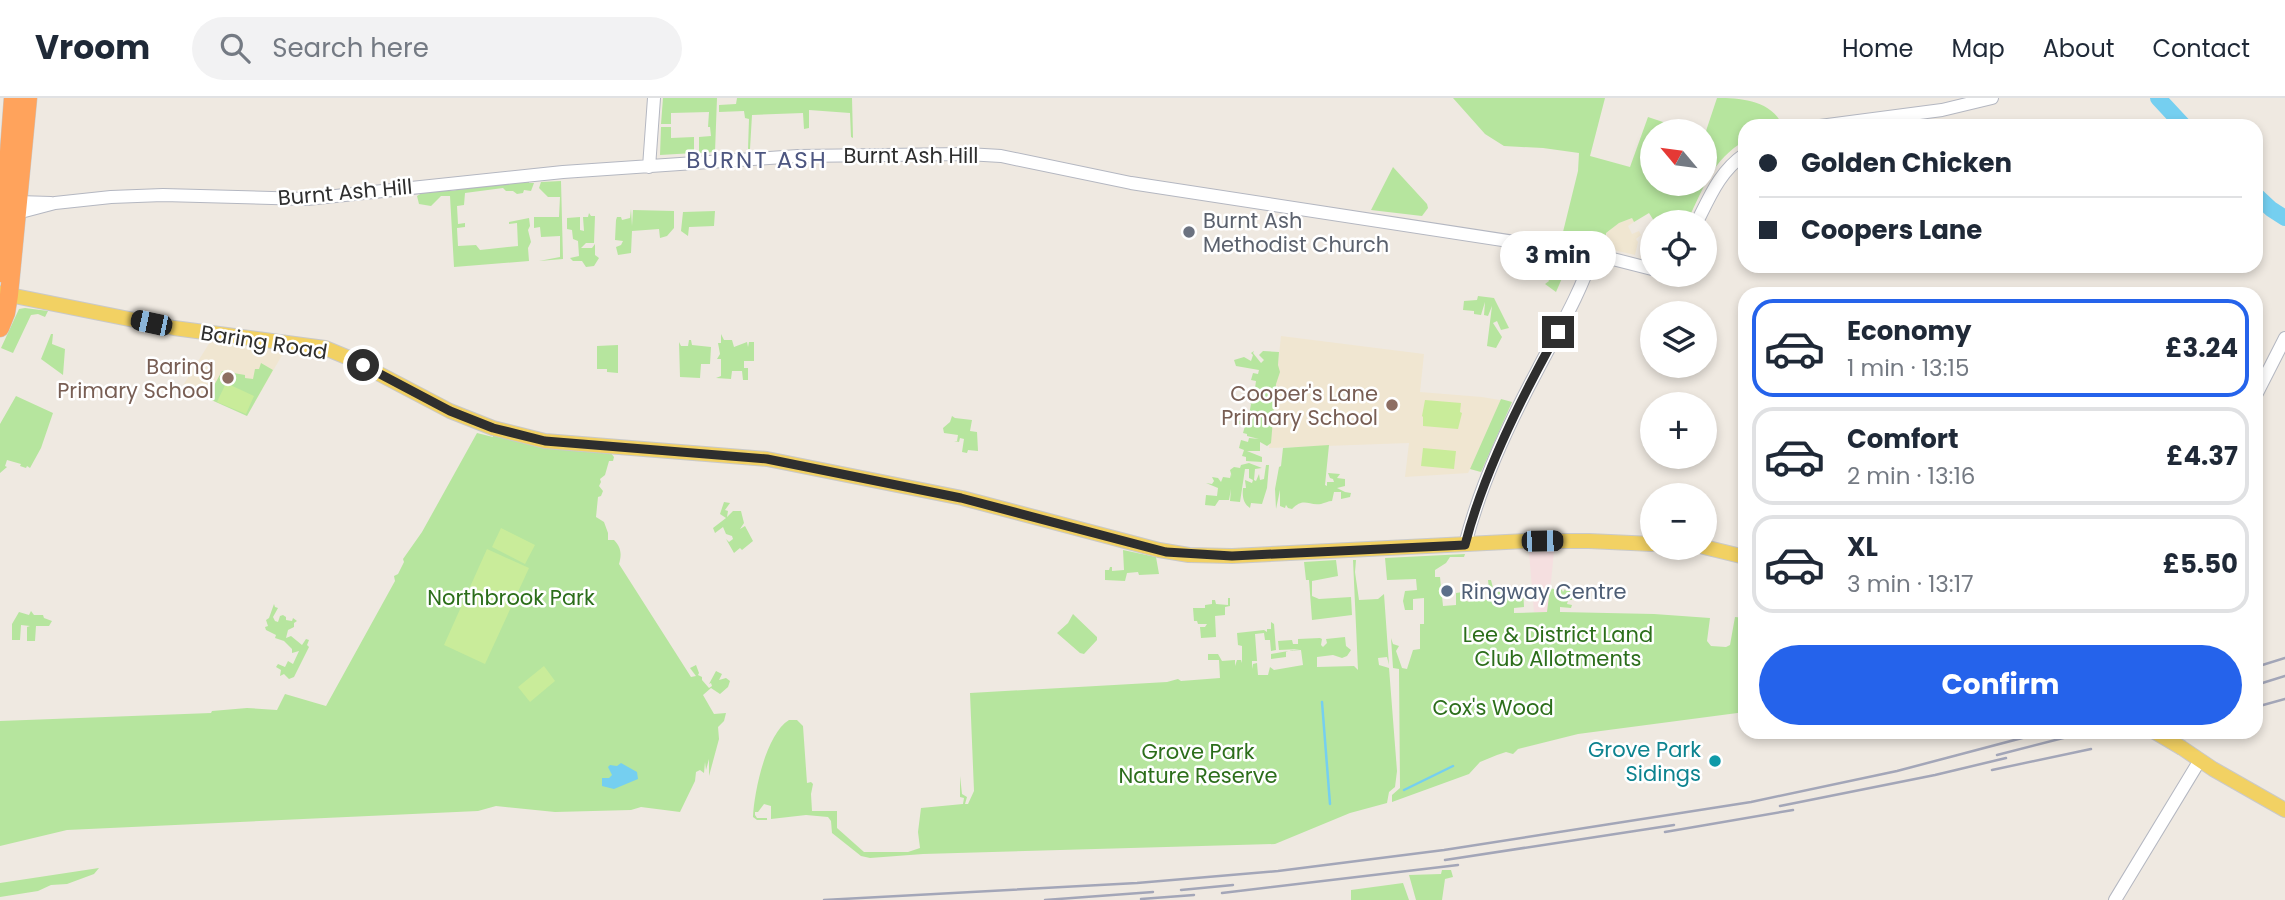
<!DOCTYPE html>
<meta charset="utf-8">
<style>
body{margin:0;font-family:Poppins,sans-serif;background:#f2f2f3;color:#1f2937;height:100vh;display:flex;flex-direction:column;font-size:26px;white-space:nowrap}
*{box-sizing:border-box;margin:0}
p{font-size:23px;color:#747a83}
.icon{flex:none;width:38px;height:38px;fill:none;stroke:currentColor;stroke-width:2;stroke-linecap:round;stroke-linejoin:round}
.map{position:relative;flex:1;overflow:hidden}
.side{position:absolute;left:1738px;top:189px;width:525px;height:452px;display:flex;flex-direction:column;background:#fff;border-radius:21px;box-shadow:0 4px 10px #0003}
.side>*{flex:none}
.hud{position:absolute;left:1738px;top:21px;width:525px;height:154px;border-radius:21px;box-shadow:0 4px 10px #0003;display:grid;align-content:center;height:154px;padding:0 21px;background:#fff}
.needle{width:46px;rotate:299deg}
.controls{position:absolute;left:1640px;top:21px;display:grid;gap:14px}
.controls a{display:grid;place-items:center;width:77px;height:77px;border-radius:50%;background:#fff;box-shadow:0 4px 10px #0003;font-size:35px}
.end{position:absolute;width:32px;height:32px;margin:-16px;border:9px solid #2e2e2e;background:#fff;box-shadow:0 0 0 4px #fff}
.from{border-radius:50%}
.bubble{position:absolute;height:49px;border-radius:24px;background:#fff;box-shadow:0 4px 10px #0003;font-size:23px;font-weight:700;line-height:49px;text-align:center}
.car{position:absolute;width:21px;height:42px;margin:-21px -10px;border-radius:9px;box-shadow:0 0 5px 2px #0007;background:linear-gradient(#222 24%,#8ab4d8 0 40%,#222 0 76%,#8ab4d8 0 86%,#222 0)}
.hud b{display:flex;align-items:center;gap:24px;height:66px;font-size:26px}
.hud b+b{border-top:2px solid #e0e1e3}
.hud i{width:18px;height:18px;background:#1f2937}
ul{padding:12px 0 0;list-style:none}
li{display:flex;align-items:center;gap:21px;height:98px;margin:0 14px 10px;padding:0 7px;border:4px solid #e0e1e3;border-radius:21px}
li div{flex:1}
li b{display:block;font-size:26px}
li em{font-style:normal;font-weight:700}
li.active{border-color:#2563eb}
li>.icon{width:63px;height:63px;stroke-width:1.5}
.primary-button{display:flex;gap:14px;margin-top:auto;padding:14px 21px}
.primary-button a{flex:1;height:80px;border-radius:42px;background:#2563eb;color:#fff;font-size:28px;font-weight:700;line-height:80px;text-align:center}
header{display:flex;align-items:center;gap:42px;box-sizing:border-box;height:98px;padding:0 35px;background:#fff;border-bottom:2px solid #e0e1e3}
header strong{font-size:33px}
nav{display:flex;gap:38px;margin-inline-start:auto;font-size:24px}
.search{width:490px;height:63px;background:#f2f2f3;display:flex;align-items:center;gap:18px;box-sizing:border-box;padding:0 24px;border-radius:38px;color:#747a83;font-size:26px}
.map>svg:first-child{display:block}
</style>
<header>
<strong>Vroom</strong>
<div class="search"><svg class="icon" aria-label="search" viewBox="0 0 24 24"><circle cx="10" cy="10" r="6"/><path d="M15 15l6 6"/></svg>Search here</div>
<nav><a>Home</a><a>Map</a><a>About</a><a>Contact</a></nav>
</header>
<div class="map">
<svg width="2285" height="802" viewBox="0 0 2285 802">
<rect width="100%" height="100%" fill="#efe9e1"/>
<path fill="#f0e6d1" d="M1632 120 1634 124 1628 128 1632 136 1639 133 1641 137 1636 141 1638 144 1635 157 1605 150 1607 137 1606 135 1619 125Z
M1281 238 1424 256 1420 294 1482 299 1512 304 1481 374 1470 371 1468 375 1405 379 1409 345 1269 350Z
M210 244 285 252 247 318 182 289Z"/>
<path fill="#f5dfe0" d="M1554 453 1548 514H1534L1529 454Z"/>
<path fill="#b6e59e" d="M663 0H717L715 54 699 55V39L711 38 710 29H708L709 14 671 15V26H661Z
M737 0H852L853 40 851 39 850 15 809 12V30L804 31 803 15 752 17 750 51H748L749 21 745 20 744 13 719 14V7L736 6Z
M1453 0H1605L1590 58 1630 69 1648 19 1690 33H1652V86H1704L1705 36 1717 0C1740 0 1768 2 1781 24L1774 28H1745V43C1713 60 1702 93 1687 124H1653L1654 123 1649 115 1634 124 1632 120 1619 125 1606 135 1605 150 1561 142 1578 73 1579 55 1543 50 1504 48 1485 36Z
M661 29H671V40L694 39V55L660 57Z
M1393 69 1427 106 1428 110 1422 118 1371 112Z
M529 79V85H534L531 93 524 92 523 95 517 96 513 93H506L503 90 465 95 464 107 457 108 458 126 465 125V129L457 130 458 148 476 147 480 152 518 148 517 125 509 126V124L529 120 530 128 528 132 531 144 528 150 529 163 454 169 450 98H441L431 108 419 106 417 98 425 93H451Z
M561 83 563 161 539 163 560 159V138L541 139 540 129 534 130V119H559L560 99H548L539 90 541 84Z
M631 111 632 128 633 112 674 113V130L667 138 660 140 659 131 632 133 631 155 618 157 616 149 621 147 623 143 615 142 616 122 617 119H621L622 122 630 120Z
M715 113 714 128 689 129 688 138 681 133 683 114Z
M589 115 591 118H595L594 145H586L581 150H592L595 146V157L599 160 594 168 586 169 582 163H573L570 160 579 158 578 143 573 141 572 132 567 131V120L580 119V132L584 133 583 119H588Z
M1535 157 1559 160 1565 165 1566 171 1556 194 1545 186 1549 183C1545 171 1542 174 1535 168Z
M1478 198 1494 200 1509 230 1501 232 1497 223 1493 225 1502 239 1496 250 1487 248 1492 208 1488 218 1484 217 1485 204 1481 217 1474 216V213L1463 212 1464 203 1477 202Z
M25 210 48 213 45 219 38 216 31 217 13 255 1 250 19 211Z
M51 236H53L52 246 65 251 63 277 41 261Z
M721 236 724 242H732L734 249 747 244 748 249 749 244H754V266V263H744V270H748V282H743L742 273H732L731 281 716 280 721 278V261H717L720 256 718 245H721Z
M689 242H691L692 247 711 249 710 266H701L700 280 680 279 679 244 681 248H688Z
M618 247V275L607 274V271H597V248Z
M1254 253 1253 255 1261 265 1264 262 1259 257 1263 253 1279 254 1278 267 1280 274 1276 286 1271 345 1267 348 1260 344V353H1247L1262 359V364L1246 363V359L1242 358 1244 352 1239 350 1241 342 1248 344 1249 340 1259 341 1247 338V336L1243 335 1245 328 1239 326V323L1246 324 1247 321H1253V318L1249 317 1251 306 1249 303 1254 304 1255 299 1259 300 1260 291 1255 290 1256 283 1251 282 1253 275 1258 276 1259 272 1236 268 1234 262 1244 259 1251 263 1253 257 1251 255Z
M261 265 273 272 247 318 207 300 222 273 245 277V280L253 281 255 271H259Z
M16 298 53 315 41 350 30 370 27 368 26 370 20 368 21 366 7 362 5 368 7 369 0 375V326Z
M1501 301 1512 304 1481 374 1470 371Z
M952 318 955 320 972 322 970 333 977 334 978 353 968 352 967 355 962 354 964 341 960 340 959 344 954 343H957L958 337 944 335 943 330 950 324Z
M492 333 611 355 614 359 613 363H609L605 377 600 381 601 384 599 388 603 393 601 398 598 399 596 419 604 424 608 435V442H614C621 449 622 456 619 466L691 579 696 578 690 570 696 567 699 575 698 577 702 579V582L709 590 712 588 711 585 709 586 716 573 722 576 719 582 726 580 730 583 728 589 720 596 711 590 703 597 714 616 726 615 724 623 718 629 719 641 709 678V661L706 672 705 664 704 675 700 672 696 674 695 683 680 714 641 709 631 712 555 714 496 708 478 713 67 732 0 748V623L211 615 212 613 247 610 277 612 285 596 326 608 395 483 394 478 398 476 404 464 403 461 422 434 477 335 493 339Z
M1329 347 1325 387 1327 388V384H1334L1333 381 1330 380 1328 375 1340 376 1337 380 1345 381V388L1337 390 1345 394 1351 395 1350 399 1341 401V394H1334L1332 403C1328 403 1325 405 1321 406 1308 408 1304 399 1292 411L1288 410 1286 407 1285 410 1280 408V392L1276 411 1275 391 1279 369 1281 368 1283 350Z
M1249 365 1262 370 1255 371 1254 382 1256 383 1259 376 1260 382 1264 381 1266 367H1269L1267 390 1262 406 1251 405 1250 410C1244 406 1242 400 1243 390H1246L1245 382 1252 385 1253 382 1249 380V371H1245L1240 404 1230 403 1231 391 1229 402H1219L1215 408 1205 407 1206 397 1217 398 1218 390 1206 385 1212 386 1214 383 1212 379 1218 380 1221 384 1223 379 1230 380 1231 376 1232 379 1230 372 1234 369 1240 370 1241 367Z
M724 404 730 405 725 412 728 413 727 419 733 413H741L744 425 740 431 745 428 753 443 742 452 740 450 734 455 726 441 729 444 733 441 732 438 726 436 723 429 715 435 713 430 726 420 720 416Z
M1123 452 1156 459 1159 476 1139 477 1138 474 1127 475 1125 483 1105 482V472H1109L1110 469H1112V473L1124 472Z
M1465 456 1464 459H1450L1446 465 1435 472V479H1440L1443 508 1456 507V495L1463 494 1465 502 1469 504 1477 499 1479 501 1482 496 1485 502 1490 501 1488 482H1491L1494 494H1508L1512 492 1520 495 1523 490 1524 509 1514 510V515L1547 514 1550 490 1557 492 1561 490 1563 494 1565 491 1566 493 1573 492 1572 502H1568L1567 506 1572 507 1571 510 1560 509V514L1654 516 1710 520 1707 543 1711 548 1726 549 1730 547 1735 519 1745 520V614L1578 636 1518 651 1513 656 1506 654 1497 657 1480 664 1469 676 1392 704V697L1400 690 1399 571 1393 570 1391 540 1393 546 1399 548 1396 553 1402 570 1407 571 1413 552 1420 551V526H1424V500L1413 501V512H1405L1403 503 1405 493 1417 492 1416 481 1387 482 1385 460Z
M1336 462 1338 478 1312 483V498L1319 501 1351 499 1352 517 1312 522 1309 482H1306L1304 464Z
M1353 462H1356L1355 474 1359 502 1378 501 1384 496 1389 567 1387 559 1378 560 1379 567 1389 570 1397 673 1395 689 1389 694 1387 705 1350 715 1275 746 923 756 870 760 861 758 832 735 831 723 828 719 806 717 771 721V708L764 706 758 714H755V717L757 720H767V722H757L753 719C754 694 766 636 789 622H797L803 628 807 685 811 684 813 686 811 696 812 713H837V730L864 754H908L920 750 918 734 921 710 963 706 964 700 960 699V678L962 696 967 699 965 706H968L974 693 970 595 1114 587 1167 584 1178 581 1181 583 1220 580 1219 562H1208V556H1218L1222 563 1235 562V568L1237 562H1241L1242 565V548L1238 547 1237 535 1264 532 1267 534V531H1271V524L1274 526 1276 552 1271 553 1270 542H1265L1264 535 1255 536 1257 563H1252V571L1253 566 1257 565 1258 577H1268L1270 569 1274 572 1303 567 1301 552 1286 553V559L1271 561V556L1300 551 1279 552 1278 543 1292 542 1293 546H1298V541L1320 540 1322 541 1321 547 1323 549 1327 545 1326 541 1345 539 1346 548 1351 552 1347 558 1342 560 1333 557 1317 559V569L1354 568 1358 572Z
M1228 500H1230V508L1225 509V517L1215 518 1216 539 1201 540 1200 529H1205L1207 526H1198L1197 523H1194L1193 510H1205V507L1212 506V502H1215L1216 506 1228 507Z
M274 506 275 509 278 510 273 519 275 523 278 524 280 518 283 517 286 519V522L292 523 293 520 297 523 294 525V529L288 532 286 540 291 538 302 547 306 541 309 542 307 547 309 549 294 579 289 581 284 576 280 578 281 572 276 569 278 566 285 569 288 563 293 566 299 553 292 555V551L284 543 275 540 276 537 266 532 265 529 268 528 266 522 269 520Z
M31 513 34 517H43L44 520 52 523 49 528H36L35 543H27V529L30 528 21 527 20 542H12V526L19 514 29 517Z
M1073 516 1097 539V542L1084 556 1080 555 1057 535 1068 525Z
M99 770 94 776 67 786 51 787 38 793 0 799V785Z
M1442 772H1451L1453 779 1445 781 1442 802H1416L1409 777 1441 776Z
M1403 785 1409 802H1351V792Z"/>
<path fill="#c9ec9a" d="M226 285 254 298 246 316 217 304Z
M1425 302 1461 305 1460 314 1462 315 1458 331 1423 328V319L1422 318Z
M1423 350 1456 353 1454 371 1421 368Z
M501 430 535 447 525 466 492 449Z
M487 451 529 470 485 566 444 547Z
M544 568 555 583 530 604 518 589Z"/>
<path fill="#75cff0" d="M621 665 637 674 638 681 614 691 602 688V680H609L612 677 608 669 610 667 617 668Z"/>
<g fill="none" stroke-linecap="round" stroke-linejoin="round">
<path stroke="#75cff0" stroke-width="2.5" d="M1322 604 1330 706
M1404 692 1453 668"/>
<path stroke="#75cff0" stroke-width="16" d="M2158 0 2184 28
M2256 97 2271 111 2285 120"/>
<defs>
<path id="secondary" d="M1820 28 1942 12 1992 0
M649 69 654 0
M18 104 51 105
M17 115 55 105 111 99 163 97 307 101 563 74 798 58 967 56 1001 58 1131 85 1593 156 1652 171
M1697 124C1710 98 1720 73 1745 56
M2256 297 2285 240
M1465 447C1480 387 1508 327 1537 273 1557 234 1580 197 1593 156
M2115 802 2200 662"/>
<path id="primary" d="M0 195 174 230 325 250 349 260 450 313 493 330 545 343 767 361 962 400 1159 452 1189 457 1232 458 1526 443H1589L1652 446
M1704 449 1745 459
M2182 650 2213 671 2285 712"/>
<path id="highway" d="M0 175 13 0
M0 230 6 215 9 197 28 0"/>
</defs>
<use href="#secondary" stroke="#b4b7c1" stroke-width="14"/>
<use href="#primary" stroke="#c9c9c9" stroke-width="16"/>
<use href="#highway" stroke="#c9c9c9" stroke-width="19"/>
<use href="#secondary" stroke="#fff" stroke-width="12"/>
<use href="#primary" stroke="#f2d163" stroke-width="14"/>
<use href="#highway" stroke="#ffa35c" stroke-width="18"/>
<path stroke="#a3a6b8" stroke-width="2.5" d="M2256 569 2285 560
M2256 587 2285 578
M2256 609 2285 601
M1997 657 2071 638
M1992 672 2091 651
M1780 708 1935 677 2006 660
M1665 734 1793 712
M1445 762 1674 727
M1181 792 1233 787
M1222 795 1458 767
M1141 801 1194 797
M824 802 1137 785 1278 773 1444 752 1751 704 1897 673 2045 634
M1045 802 1153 794"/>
<defs>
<path id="primary-bridge" d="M2155 634 2182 650"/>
</defs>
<use href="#primary-bridge" stroke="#c9c9c9" stroke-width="16" stroke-linecap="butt"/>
<use href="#primary-bridge" stroke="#f2d163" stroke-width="14"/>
</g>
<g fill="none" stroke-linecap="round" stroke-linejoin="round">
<path stroke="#2e2e2e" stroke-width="9" d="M363 267 450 313 493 330 545 343 767 361 961 400 1166 454 1232 458 1465 447C1483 376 1522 298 1558 234"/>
</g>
<circle fill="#6b7280" stroke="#fff" stroke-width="2.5" cx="1189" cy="134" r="7"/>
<g fill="#8d6e63" stroke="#fff" stroke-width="2.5">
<circle cx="228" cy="280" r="7"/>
<circle cx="1392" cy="307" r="7"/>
</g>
<circle fill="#5c6f8a" stroke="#fff" stroke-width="2.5" cx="1447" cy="493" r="7"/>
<circle fill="#0f9aa8" stroke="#fff" stroke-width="2.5" cx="1715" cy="663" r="7"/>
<g text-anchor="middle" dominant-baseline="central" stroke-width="5" stroke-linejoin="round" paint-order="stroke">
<g font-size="21" fill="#2e2e2e" stroke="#fff">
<text x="911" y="57">Burnt Ash Hill</text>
<text transform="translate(345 94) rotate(-5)">Burnt Ash Hill</text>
<text transform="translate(264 244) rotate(9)">Baring Road</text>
</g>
<g font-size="21" fill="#5b616d" stroke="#fff" text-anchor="start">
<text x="1203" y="122">Burnt Ash<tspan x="1203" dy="24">Methodist Church</tspan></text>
</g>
<g font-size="21" fill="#785e54" stroke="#fff" text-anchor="end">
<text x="214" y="268">Baring<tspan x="214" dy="24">Primary School</tspan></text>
<text x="1378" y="295">Cooper's Lane<tspan x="1378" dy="24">Primary School</tspan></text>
</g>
<g font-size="21" fill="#4e5e75" stroke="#fff" text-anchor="start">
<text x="1461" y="493">Ringway Centre</text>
</g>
<g font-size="21" fill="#2c6e1b" stroke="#fff">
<text x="511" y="499">Northbrook Park</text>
<text x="1558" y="536">Lee &amp; District Land<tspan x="1558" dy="24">Club Allotments</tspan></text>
<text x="1493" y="609">Cox's Wood</text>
<text x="1198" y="653">Grove Park<tspan x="1198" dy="24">Nature Reserve</tspan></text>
</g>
<g font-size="21" fill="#0d838f" stroke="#fff" text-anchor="end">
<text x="1701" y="651">Grove Park<tspan x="1701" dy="24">Sidings</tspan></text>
</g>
<g font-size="23" letter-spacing="2" fill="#4d5680" stroke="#fff">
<text x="757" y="62">BURNT ASH</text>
</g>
</g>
</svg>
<div class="controls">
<a><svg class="needle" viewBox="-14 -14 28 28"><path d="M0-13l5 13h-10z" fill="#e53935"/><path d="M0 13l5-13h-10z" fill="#747a83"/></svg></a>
<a><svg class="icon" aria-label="locate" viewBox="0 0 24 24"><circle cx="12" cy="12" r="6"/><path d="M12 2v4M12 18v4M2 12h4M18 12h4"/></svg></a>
<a><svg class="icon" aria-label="layers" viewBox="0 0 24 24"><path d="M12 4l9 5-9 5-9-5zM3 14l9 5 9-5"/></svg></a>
<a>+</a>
<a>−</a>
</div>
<i class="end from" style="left:363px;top:267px"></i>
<i class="end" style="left:1558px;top:234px"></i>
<div class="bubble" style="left:1500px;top:133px;width:116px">3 min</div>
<i class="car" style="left:151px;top:225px;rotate:282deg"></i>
<i class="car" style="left:1542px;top:443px;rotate:89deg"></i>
<div class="hud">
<b><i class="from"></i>Golden Chicken</b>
<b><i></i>Coopers Lane</b>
</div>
<section class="side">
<ul>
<li class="active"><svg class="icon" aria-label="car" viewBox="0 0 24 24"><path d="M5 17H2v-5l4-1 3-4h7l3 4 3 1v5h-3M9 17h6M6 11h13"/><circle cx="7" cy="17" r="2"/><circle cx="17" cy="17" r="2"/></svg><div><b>Economy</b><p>1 min · 13:15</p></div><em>£3.24</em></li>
<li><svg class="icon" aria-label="car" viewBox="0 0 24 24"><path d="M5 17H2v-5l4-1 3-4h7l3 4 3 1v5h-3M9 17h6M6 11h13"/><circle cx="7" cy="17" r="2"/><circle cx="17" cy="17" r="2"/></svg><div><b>Comfort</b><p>2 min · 13:16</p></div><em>£4.37</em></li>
<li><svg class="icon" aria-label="car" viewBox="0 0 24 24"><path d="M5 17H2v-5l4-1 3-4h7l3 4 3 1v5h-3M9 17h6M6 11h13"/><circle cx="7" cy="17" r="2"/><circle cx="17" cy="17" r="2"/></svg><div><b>XL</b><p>3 min · 13:17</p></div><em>£5.50</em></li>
</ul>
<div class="primary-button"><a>Confirm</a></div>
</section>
</div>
